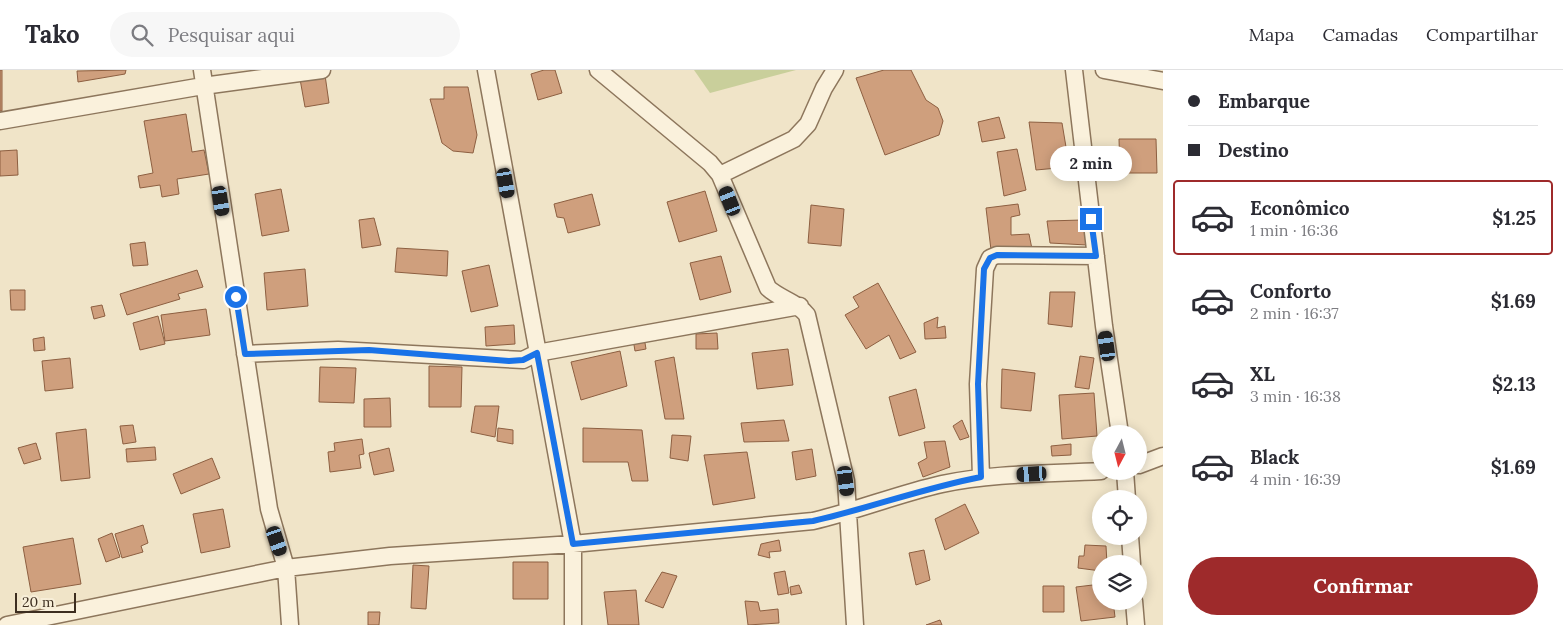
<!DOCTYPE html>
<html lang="pt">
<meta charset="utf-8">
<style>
body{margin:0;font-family:Lora,serif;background:#f7f7f7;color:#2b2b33;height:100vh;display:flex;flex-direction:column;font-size:19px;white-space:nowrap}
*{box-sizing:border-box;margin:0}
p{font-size:16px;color:#7c7c81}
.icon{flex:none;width:28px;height:28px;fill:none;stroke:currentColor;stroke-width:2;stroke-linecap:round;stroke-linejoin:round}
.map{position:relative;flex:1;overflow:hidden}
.sheet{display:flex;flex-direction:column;background:#fff;width:400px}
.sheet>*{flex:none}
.guide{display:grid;align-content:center;height:110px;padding:0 25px;background:#fff}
.needle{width:32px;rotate:187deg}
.tools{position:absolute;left:1092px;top:355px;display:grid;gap:10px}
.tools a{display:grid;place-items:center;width:55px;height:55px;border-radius:50%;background:#fff;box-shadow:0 2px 12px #0003;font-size:25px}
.scale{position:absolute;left:15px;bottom:12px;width:61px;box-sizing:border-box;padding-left:5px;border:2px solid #3d2e20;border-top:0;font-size:14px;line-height:18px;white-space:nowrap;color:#3d2e20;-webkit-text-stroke:4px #f7eed8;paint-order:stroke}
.end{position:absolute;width:22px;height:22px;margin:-11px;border:6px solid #1a73e8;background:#fff;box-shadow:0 0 0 2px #fff}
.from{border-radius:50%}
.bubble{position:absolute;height:35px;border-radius:18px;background:#fff;box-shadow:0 2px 12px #0003;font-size:16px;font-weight:700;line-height:35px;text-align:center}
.car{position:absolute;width:15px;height:30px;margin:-15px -8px;border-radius:6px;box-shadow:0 0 4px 1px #0007;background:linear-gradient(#222 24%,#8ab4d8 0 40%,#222 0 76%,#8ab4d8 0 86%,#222 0)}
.guide b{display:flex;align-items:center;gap:18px;height:48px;font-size:19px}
.guide b+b{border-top:1px solid #e1e1e2}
.guide i{width:12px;height:12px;background:#2b2b33}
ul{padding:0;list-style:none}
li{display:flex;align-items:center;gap:15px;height:75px;margin:0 10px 8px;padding:0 15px;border:2px solid transparent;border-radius:5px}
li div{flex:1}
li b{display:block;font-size:19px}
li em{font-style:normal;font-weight:700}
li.selected{border-color:#9e2a2b}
li>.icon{width:45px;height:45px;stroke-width:1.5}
.button{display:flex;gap:10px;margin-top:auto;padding:10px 25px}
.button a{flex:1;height:58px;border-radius:30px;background:#9e2a2b;color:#fff;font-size:20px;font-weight:700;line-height:58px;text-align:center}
header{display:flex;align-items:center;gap:30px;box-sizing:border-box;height:70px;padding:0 25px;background:#fff;border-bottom:1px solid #e1e1e2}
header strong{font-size:24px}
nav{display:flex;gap:28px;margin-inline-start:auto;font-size:18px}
.search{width:350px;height:45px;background:#f7f7f7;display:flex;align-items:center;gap:12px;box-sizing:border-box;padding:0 18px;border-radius:28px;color:#7c7c81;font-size:19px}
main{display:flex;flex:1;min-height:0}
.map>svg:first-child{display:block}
</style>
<header>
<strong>Tako</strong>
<div class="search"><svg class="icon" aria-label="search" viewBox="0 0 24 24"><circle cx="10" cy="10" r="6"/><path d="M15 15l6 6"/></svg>Pesquisar aqui</div>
<nav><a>Mapa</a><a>Camadas</a><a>Compartilhar</a></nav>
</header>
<main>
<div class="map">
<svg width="1163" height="555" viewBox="0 0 1163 555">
<rect width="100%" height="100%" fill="#f0e4c8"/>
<path fill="#c9cf9b" d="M694 0H796L710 23Z"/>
<path fill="#cf9f7d" stroke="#8d5f41" d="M0 0H2V41H0Z
M126 0 125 4 78 12 77 1Z
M544 0H555L562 23 538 30 531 4Z
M884 0H911L926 30 938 38 943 51 939 65 885 85 856 8Z
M325 5 329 33 305 37 300 9Z
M444 17H468L477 65 473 83 453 81 442 73 430 29H444Z
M186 44 192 82 204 80 209 104 177 109 179 124 162 127 160 115 140 118 138 106 153 103 144 51Z
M999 47 1005 68 982 72 978 52Z
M1029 52 1062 53 1067 83H1076L1079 96 1036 100Z
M1119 69H1156L1157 103H1120Z
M1017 79 1026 120 1004 126 997 82Z
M17 80 18 105 0 106V81Z
M281 119 289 161 262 166 255 124Z
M705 121 717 161 679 172 667 132Z
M592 124 600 155 568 163 564 148 557 147 554 134Z
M1018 134 1020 145 1011 147V165L1029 164 1032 179 991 180 986 138Z
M811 135 844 139 841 176 808 173Z
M374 148 381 175 362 178 359 150Z
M1082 150 1087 175 1050 173 1047 151Z
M145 172 148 195 133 196 130 174Z
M397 178 448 181 447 206 395 202Z
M721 186 731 222 700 230 690 193Z
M489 195 498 236 471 242 462 201Z
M305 199 308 236 267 240 264 203Z
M197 200 203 217 178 224 180 229 127 245 120 224Z
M878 213 916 282 900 289 889 265 866 279 845 245 859 237 853 227Z
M10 220H25V240H11Z
M1050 222H1075L1072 257 1048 254Z
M102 235 105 246 94 249 91 237Z
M206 239 210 265 165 271 161 245Z
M158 246 165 274 140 280 133 253Z
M938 247 937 258 945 256 946 268 925 269 924 253Z
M514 255 515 274 486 276 485 257Z
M717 263 718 279H696V264Z
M44 267 45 280 34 281 33 269Z
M644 267 646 279 635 281 633 269Z
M788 279 793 315 757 319 752 283Z
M620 281 627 316 581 330 571 292Z
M1080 286 1094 288 1089 319 1075 317Z
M674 287 684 349H665L655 291Z
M70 288 73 318 45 321 42 291Z
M429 296 462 297 461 337H429Z
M320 297 356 298 354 333 319 332Z
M1002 299 1035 303 1031 341 1001 338Z
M916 319 925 358 899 366 889 327Z
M1094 323 1097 366 1062 369 1059 325Z
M390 328 391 357H364V329Z
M475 336H499L495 367 471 362Z
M784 350 789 371 744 372 741 353Z
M962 350 969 367 960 370 953 356Z
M133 355 136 372 123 374 120 356Z
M498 358 513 360V374L497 371Z
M583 358 642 360 648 411H632L628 392H583Z
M86 359 90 408 61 411 56 363Z
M672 365 691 366 688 391 670 388Z
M362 369 364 384 359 385 361 398 330 402 328 382 335 381 334 373Z
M945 371 950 397 923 407 918 393 927 388 924 372Z
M36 373 41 389 24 394 18 378Z
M1071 374V385L1052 386 1051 376Z
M155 377 156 390 127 392 126 379Z
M389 378 394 401 374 405 369 383Z
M812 379 816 406 796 410 792 382Z
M747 382 755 428 713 435 704 385Z
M212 388 220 408 181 424 173 404Z
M965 434 979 463 945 480 935 449Z
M223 439 230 477 201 483 193 444Z
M143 455 148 473 141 476 143 482 122 488 115 464Z
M112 463 120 487 106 492 98 469Z
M73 468 81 514 31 522 23 477Z
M779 470 781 481 769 482 770 488 758 485 761 474Z
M1085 475 1106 476 1107 494H1101V501L1078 498 1079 486H1084Z
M924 480 930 510 916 515 909 483Z
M513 492H548V529H513Z
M413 495 429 496 426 539 411 538Z
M785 501 789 523 778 525 774 503Z
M662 502 677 506 663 538 645 531Z
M1101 514V531H1113L1115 547 1081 551 1076 517Z
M799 515 802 523 791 525 790 517Z
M1043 516H1064V542H1043Z
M636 520 639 555H608L604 522Z
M745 531 758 532 760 541 778 539 779 553 748 555Z
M368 542H380L379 555H368Z
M940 550 942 555H926Z"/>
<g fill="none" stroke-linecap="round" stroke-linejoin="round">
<defs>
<path id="street" d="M202 0 269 439 286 498 290 555
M486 0 573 474V555
M598 0 710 93 720 105 768 218C780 229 797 232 807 245L846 411 855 555
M1074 0 1104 256 1120 364
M1104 0 1163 11
M0 51 203 16 322 0
M720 105 794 69 808 54 824 18 835 0
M245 284 338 280 523 290 537 283 800 236
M1139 395 1163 386
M1125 401 1127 429
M981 407 978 314 985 199 990 188 997 185 1096 186
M1130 466 1132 494
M1134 531 1136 555
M7 555 286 498 390 486 573 474 813 451C856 441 898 424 942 414 994 403 1048 404 1101 401"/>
</defs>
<use href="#street" stroke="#8d765c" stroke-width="19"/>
<use href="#street" stroke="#faf1dc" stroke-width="16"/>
</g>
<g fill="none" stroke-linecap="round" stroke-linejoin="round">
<path stroke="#1a73e8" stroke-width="6" d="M236 227 245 284 369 280 509 291 523 290 537 283 573 474 813 451C870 438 924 418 981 407L978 314 984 199 990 188 997 185 1096 186 1091 149"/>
</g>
</svg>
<div class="tools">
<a><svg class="needle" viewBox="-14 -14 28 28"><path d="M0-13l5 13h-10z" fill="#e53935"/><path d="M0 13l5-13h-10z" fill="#7c7c81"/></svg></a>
<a><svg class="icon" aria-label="locate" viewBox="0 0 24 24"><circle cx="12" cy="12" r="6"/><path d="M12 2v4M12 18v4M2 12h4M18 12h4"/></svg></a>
<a><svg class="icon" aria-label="layers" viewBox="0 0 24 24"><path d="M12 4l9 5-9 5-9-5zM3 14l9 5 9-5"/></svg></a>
</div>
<div class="scale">20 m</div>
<i class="end from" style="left:236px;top:227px"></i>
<i class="end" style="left:1091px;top:149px"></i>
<div class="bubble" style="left:1050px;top:76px;width:82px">2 min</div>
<i class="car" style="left:506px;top:113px;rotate:170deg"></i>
<i class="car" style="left:221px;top:131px;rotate:171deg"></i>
<i class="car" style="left:730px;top:131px;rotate:338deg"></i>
<i class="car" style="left:1107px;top:276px;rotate:352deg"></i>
<i class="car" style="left:1032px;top:404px;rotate:267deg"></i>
<i class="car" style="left:846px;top:411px;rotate:173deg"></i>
<i class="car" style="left:277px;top:471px;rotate:161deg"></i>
</div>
<section class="sheet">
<div class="guide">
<b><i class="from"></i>Embarque</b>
<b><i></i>Destino</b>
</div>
<ul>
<li class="selected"><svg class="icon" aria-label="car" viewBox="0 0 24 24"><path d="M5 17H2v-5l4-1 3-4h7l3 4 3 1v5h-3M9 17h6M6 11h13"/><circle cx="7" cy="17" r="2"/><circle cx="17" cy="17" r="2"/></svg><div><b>Econômico</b><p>1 min · 16:36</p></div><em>$1.25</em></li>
<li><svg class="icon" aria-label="car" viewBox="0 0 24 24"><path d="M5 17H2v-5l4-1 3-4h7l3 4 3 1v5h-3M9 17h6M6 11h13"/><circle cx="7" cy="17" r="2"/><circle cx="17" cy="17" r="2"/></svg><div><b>Conforto</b><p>2 min · 16:37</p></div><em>$1.69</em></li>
<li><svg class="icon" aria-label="car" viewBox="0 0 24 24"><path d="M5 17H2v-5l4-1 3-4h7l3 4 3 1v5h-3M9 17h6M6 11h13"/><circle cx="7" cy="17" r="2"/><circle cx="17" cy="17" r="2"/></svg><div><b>XL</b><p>3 min · 16:38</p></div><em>$2.13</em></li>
<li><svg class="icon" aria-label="car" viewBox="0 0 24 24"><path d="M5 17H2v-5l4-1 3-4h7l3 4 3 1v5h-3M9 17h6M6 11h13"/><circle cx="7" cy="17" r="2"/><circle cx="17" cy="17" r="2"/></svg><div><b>Black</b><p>4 min · 16:39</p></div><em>$1.69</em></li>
</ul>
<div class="button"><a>Confirmar</a></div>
</section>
</main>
